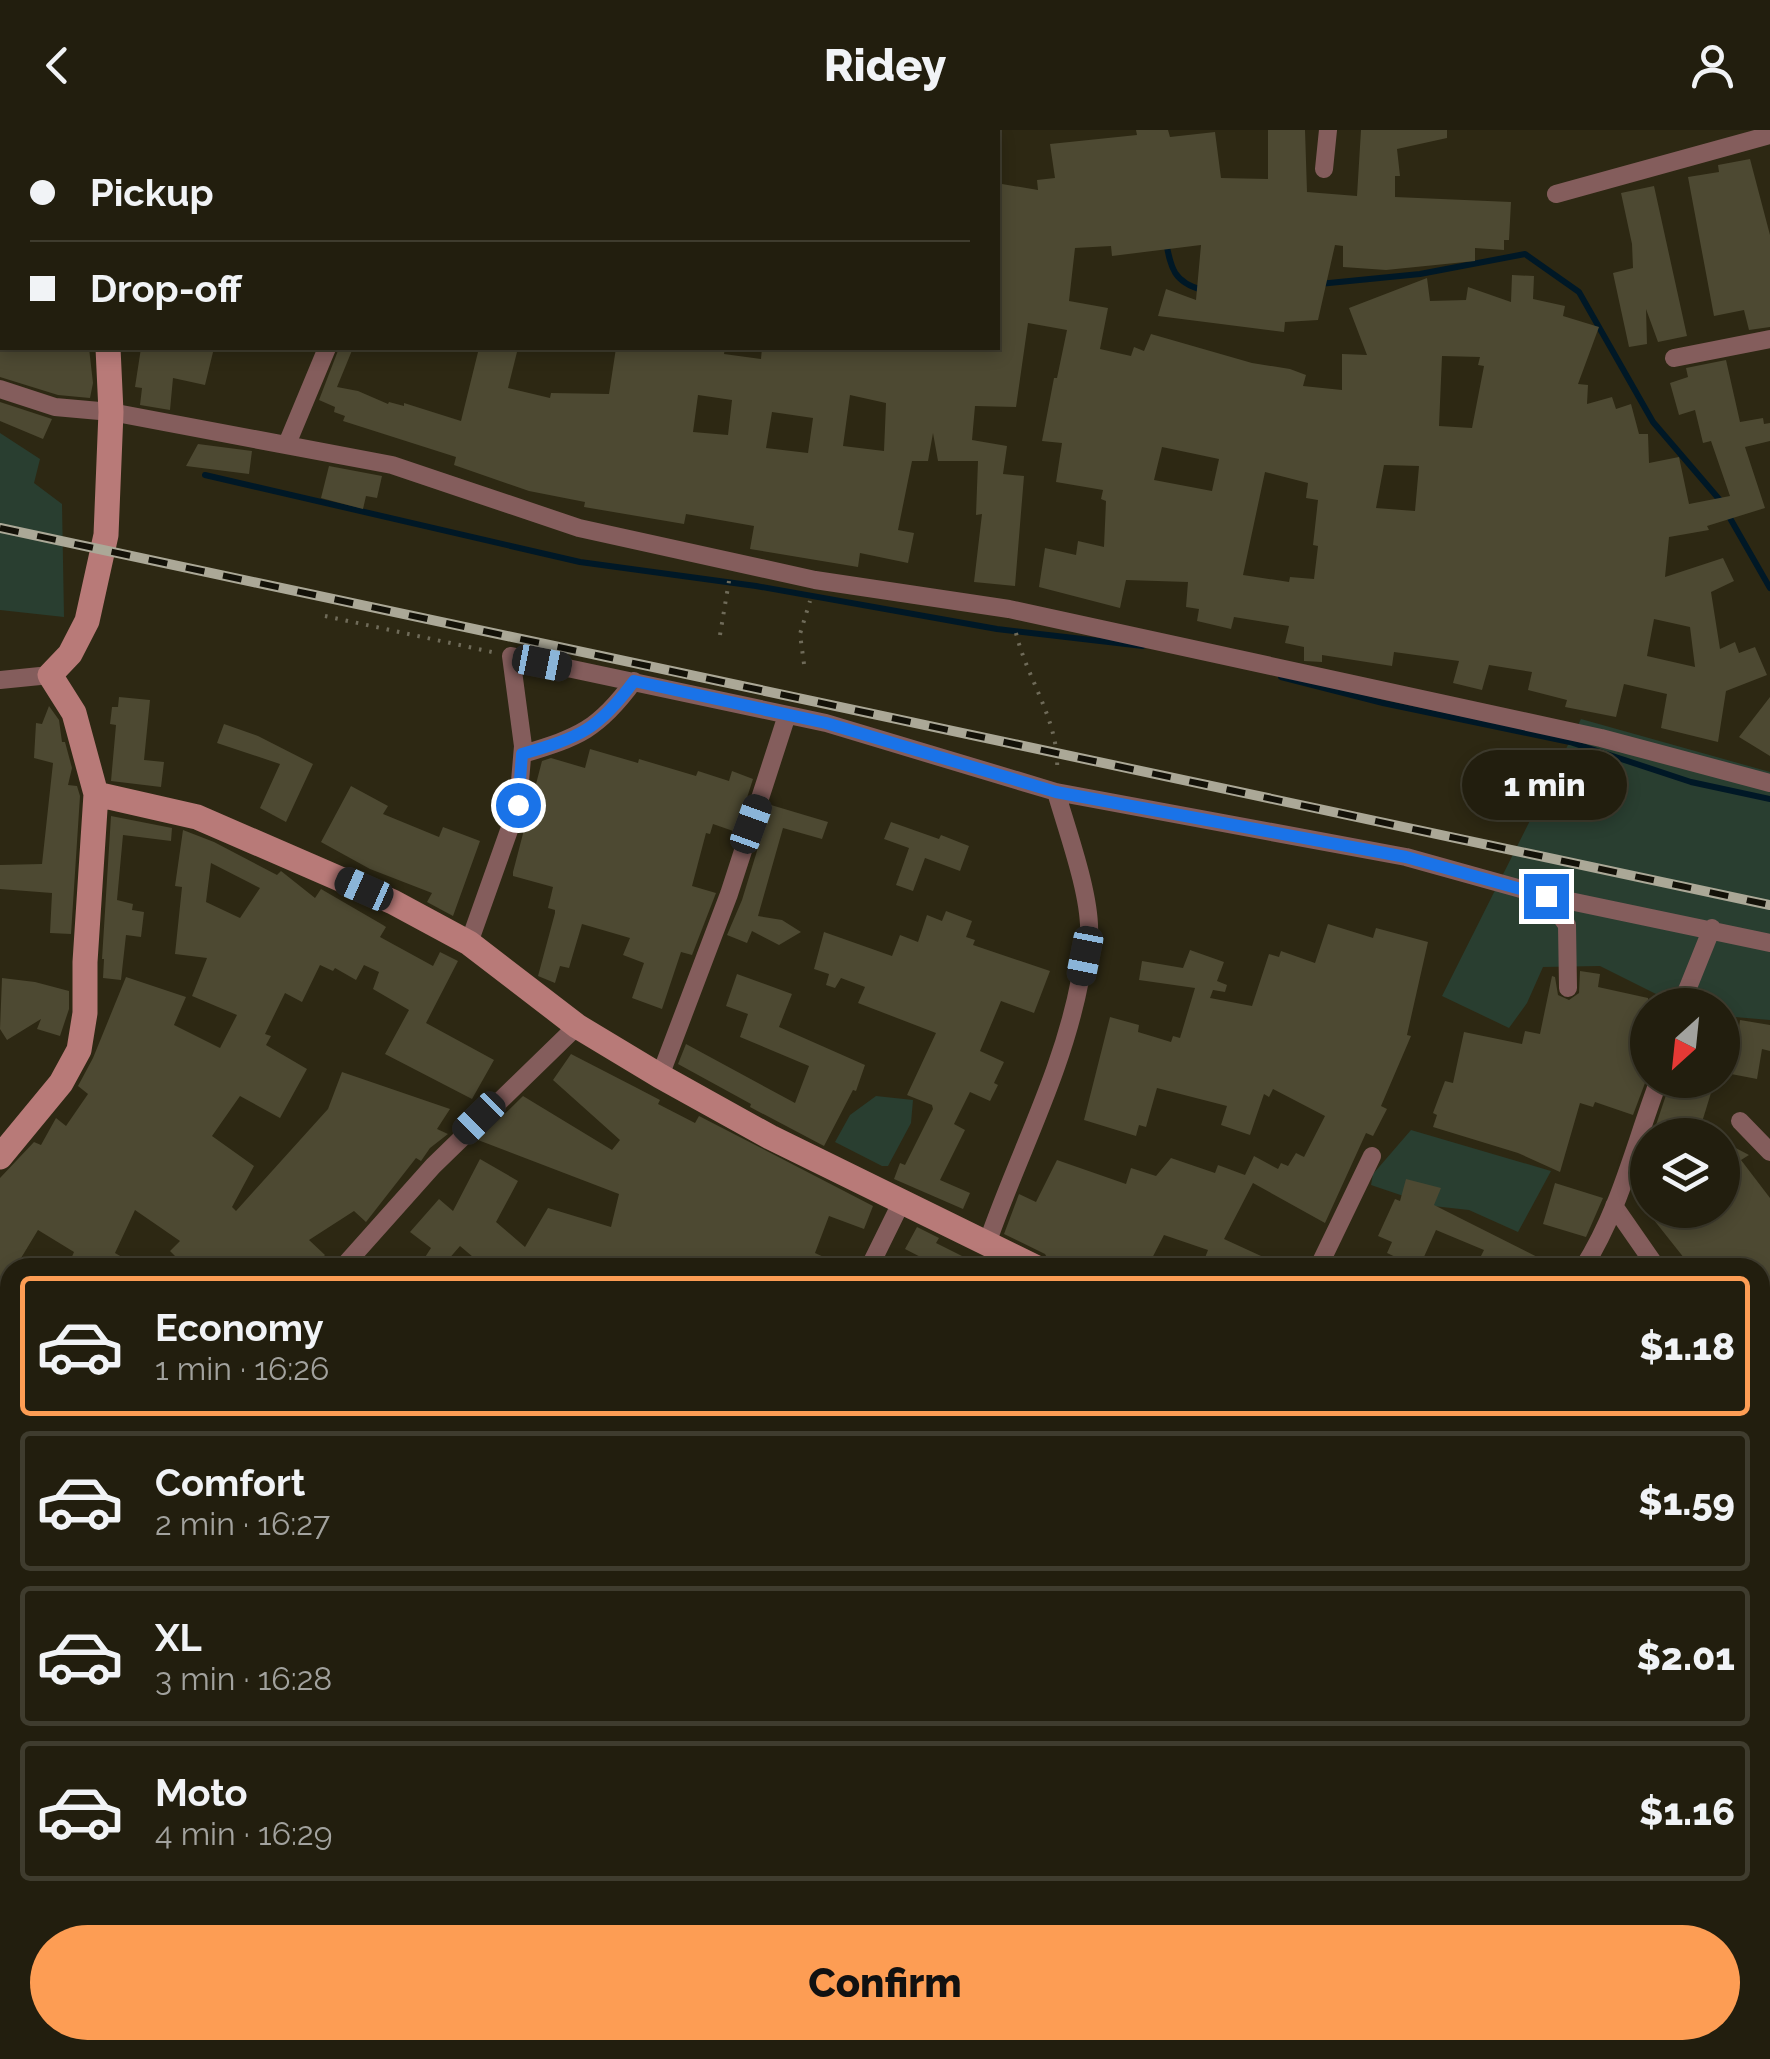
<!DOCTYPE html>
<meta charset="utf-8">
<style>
body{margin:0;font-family:Raleway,sans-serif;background:#2e2b1c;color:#f1f3f6;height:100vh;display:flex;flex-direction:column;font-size:38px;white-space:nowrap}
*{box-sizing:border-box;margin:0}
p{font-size:32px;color:#a2a29e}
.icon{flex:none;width:55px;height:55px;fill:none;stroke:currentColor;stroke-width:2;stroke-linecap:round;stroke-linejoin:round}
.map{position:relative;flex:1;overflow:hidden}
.drawer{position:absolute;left:0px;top:1128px;width:1770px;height:802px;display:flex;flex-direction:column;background:#221e0e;border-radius:30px 30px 0 0;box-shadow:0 5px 15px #0003,0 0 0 2px #3f3c2e}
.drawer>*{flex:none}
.banner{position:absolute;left:0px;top:0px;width:1000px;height:220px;box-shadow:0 5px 15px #0003,0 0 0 2px #3f3c2e;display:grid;align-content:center;height:220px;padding:0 30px;background:#221e0e}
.needle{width:65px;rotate:207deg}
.controls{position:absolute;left:1630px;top:858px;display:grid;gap:20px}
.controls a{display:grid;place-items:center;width:110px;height:110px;border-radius:50%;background:#221e0e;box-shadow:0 5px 15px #0003,0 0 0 2px #3f3c2e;font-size:50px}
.end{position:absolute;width:45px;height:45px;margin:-22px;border:12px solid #1a73e8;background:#fff;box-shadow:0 0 0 5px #fff}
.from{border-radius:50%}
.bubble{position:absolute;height:70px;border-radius:35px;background:#221e0e;box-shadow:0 5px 15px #0003,0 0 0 2px #3f3c2e;font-size:32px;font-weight:800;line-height:70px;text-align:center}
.car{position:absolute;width:30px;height:60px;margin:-30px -15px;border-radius:12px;box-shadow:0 0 8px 2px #0007;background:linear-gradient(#222 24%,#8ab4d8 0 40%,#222 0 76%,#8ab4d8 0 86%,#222 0)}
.banner b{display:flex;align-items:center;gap:35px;height:95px;font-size:38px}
.banner b+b{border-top:2px solid #3f3c2e}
.banner i{width:25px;height:25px;background:#f1f3f6}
ul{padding:18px 0 0;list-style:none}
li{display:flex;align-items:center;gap:30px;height:140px;margin:0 20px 15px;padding:0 10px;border:5px solid #3f3c2e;border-radius:10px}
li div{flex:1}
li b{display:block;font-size:38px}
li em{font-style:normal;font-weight:800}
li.on{border-color:#fd9d54}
li>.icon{width:90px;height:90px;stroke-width:1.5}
.primary-button{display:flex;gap:20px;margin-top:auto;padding:20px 30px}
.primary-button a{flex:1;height:115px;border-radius:60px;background:#fd9d54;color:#111;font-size:40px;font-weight:800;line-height:115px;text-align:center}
header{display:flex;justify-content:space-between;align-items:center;height:130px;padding:0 30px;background:#221e0e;font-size:45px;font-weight:800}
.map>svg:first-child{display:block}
</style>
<header><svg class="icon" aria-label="back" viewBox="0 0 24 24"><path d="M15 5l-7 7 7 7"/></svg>Ridey<svg class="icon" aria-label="person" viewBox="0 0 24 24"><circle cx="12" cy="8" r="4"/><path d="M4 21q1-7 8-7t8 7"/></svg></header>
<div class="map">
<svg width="1770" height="1929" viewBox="0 0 1770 1929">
<rect width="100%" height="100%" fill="#2d2813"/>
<path fill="#293e30" d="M0 303 40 329 34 353 62 374 64 487 0 480Z
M1581 589 1770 642V890L1723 886 1722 875H1678L1600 836 1543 837 1527 873 1509 898 1442 866Z
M876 966 913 970 911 993 888 1036H882L835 1012 850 985Z
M1411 1000 1551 1041 1518 1102 1469 1080 1433 1076 1371 1055 1373 1044Z"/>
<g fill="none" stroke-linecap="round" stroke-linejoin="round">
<path stroke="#001826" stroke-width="6" d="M1166 112C1171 139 1174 152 1202 160
M1319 154 1420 144 1525 124 1579 162 1653 292 1719 369 1770 458
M205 345 580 432 756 456 997 499 1143 516
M1281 547 1383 573 1570 612 1691 652 1770 669"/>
</g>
<path fill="#4d4932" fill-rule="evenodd" d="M1136 0H1168L1170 7 1215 2 1221 48 1268 49V0H1305L1307 62 1357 66 1361 0H1447V8L1397 19 1400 46H1395V67L1511 72 1509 110H1504V120L1475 118V131L1386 140 1343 137V116L1335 115 1318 190 1285 192 1284 202 1158 186 1166 159 1196 170 1201 115 1112 126 1111 116 1075 118 1069 171 1108 178 1100 219 1131 226 1134 217 1144 221 1151 204 1252 233 1290 239 1306 245 1303 256 1342 260V224L1367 225 1349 178 1427 148 1430 171 1466 170 1468 157 1511 172 1512 145 1534 146 1533 169 1565 176 1563 186 1599 197 1578 254 1588 255 1587 274 1612 267 1616 279 1631 274 1639 304H1648L1649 333 1679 327 1689 374 1730 366 1711 311 1703 313 1695 280 1679 285 1670 253 1688 247 1686 238 1726 230 1740 292 1763 288 1764 294 1770 293V311L1745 317 1765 378 1707 396 1709 400 1669 407 1665 447 1723 428 1734 451 1711 462 1720 519 1735 512 1739 523 1755 517 1767 545 1726 561 1718 612 1661 598 1667 564 1624 554 1616 587 1565 577 1567 570 1528 560 1532 542 1489 535 1482 560 1453 553 1459 531 1394 522 1392 536 1322 525V532L1304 531V517L1285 513 1289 496 1234 487 1231 499 1197 491 1199 479 1186 477 1188 452 1126 450 1120 478 1039 457 1045 418 1076 425 1078 411 1104 417 1106 371 1101 369 1103 360 1056 352 1062 313 1042 311 1054 248H1057L1067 200 1028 193 1016 277 975 276 972 310 1007 316 1003 344 1024 346 1015 456 974 452 982 384 976 385 978 331H938L933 303 928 331H912L898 400 914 403 908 433 860 423 858 437 750 419 754 396 686 384 684 394 584 377 585 372 529 361 454 335 456 327 343 291 345 286 334 282 335 277 319 270 339 218H353L337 257 358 261 388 274 389 272 404 276V273L461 291 479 218H518L508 258 550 268 551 263 609 264 616 218H725L724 224 761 229 762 218H998L1002 187 998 186V84L1002 54 1038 60 1037 50 1055 48 1050 14 1137 5ZM1442 226 1480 227 1478 235 1484 236 1472 298 1439 296ZM698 265 732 270 728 305 693 302ZM850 265 886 273 884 321 843 316ZM772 282 813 288 808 323 766 318ZM1162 317 1219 329 1212 361 1154 350ZM1384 335 1419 336 1415 381 1376 378ZM1265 342 1308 353 1306 368 1318 370 1313 415 1318 416 1314 449 1290 447 1289 452 1243 445ZM1654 489 1690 497 1695 537 1647 526Z
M1750 29 1770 105V197L1749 200 1744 180 1714 186 1688 47 1719 42 1718 35Z
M1654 56 1687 206 1658 212 1646 179 1647 214 1629 217 1613 143 1633 138 1632 114 1621 63Z
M0 218H89L93 253 90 268 58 265 0 247Z
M141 218H214L205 255 173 248 170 280 140 275 142 258 135 257Z
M0 272 52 289 43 309 0 291Z
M198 314 252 321 249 344 186 336Z
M329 336 382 346 377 368 366 366 363 379 321 368Z
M119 567 150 570 144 630 164 632 161 657 111 651 116 595 110 594 112 577H118Z
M1770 567V626L1739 607Z
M49 576 59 590 62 612H65L72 638 68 655 77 656 80 666 71 804 50 803 52 763 0 759V735L42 734 53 633 34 628 36 593 42 594Z
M224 594 258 606 313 634 286 692 260 678 280 634 217 613Z
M590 619 638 633 639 629 696 646 698 641 729 651 732 641 753 649 736 702 713 694 710 704 706 703 692 756 716 763 692 825 681 822 662 879 632 868 644 833 623 825 630 808 582 794 569 838 560 836 555 853 538 846 555 783V780L548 778 553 757 513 746V742L542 631 551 628 585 638Z
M351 656 388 676 383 684 439 707 443 697 480 711 453 786 427 772 432 763 370 739 321 712Z
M771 675 828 692 822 709 783 698 758 786 782 790 801 802 779 815 752 801 747 813 727 805 742 770Z
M111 686 172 698 171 711 123 705 117 770 133 774 132 780 144 782 141 807 126 805 121 850 103 848 104 829H102Z
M891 692 939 709 941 705 969 716 960 741 925 728 913 761 896 755 909 718 884 709Z
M183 700 214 712 277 745 281 741 315 768 321 759 383 795 386 797 380 807 433 836 440 822 458 831 426 893 494 930 472 969 385 924 409 880 373 859 379 842 364 835 356 850 335 838 333 841 320 835 302 872 285 863 265 904 271 906 266 915 307 939 280 988 240 966 212 1006 254 1036 232 1077 236 1081 328 979 342 942 450 979 437 999 448 1004 430 1018 421 1031 416 1028 366 1092 354 1081 309 1110 325 1125 313 1138H187L170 1121 180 1111 135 1080 115 1123 141 1138H67L74 1122 38 1100 15 1138H10V1147L0 1167V1048L34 1012 41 1015 56 988 66 996 88 964 78 956 93 928 126 847 186 867 174 895 220 918 237 885 192 866 207 828 175 824 182 757 175 756ZM211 733 260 758 240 788 206 772Z
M946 781 972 791 966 807 975 810 973 815 1050 841 1034 883 1001 871 980 921 1004 932 994 953 998 955 990 971 970 962 954 994 965 1000 940 1050 970 1063 963 1079 894 1049 900 1033 905 1035 933 979 932 975 907 965 936 903 858 873 865 857 841 848 835 858 826 855 829 844 814 839 824 802 892 826 900 805 918 812 927 785 942 791Z
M1328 794 1373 808 1376 798 1428 812 1407 905 1411 906 1381 976 1387 979 1373 1006 1366 1003 1325 1093 1253 1053 1224 1109 1287 1138H1201L1208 1120 1164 1105 1147 1138H1053L1045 1124 1004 1104 1019 1064 1036 1072 1057 1030 1126 1054 1131 1038 1156 1046 1171 1028 1215 1043 1218 1035 1245 1045 1254 1026 1278 1039 1281 1033 1288 1036 1296 1023 1304 1027 1325 986 1273 959 1269 967 1264 964 1250 1005 1221 995 1227 976 1157 958 1146 997 1139 995 1136 1006 1084 990 1110 887 1139 895 1138 902 1171 912 1173 906 1180 908 1195 858 1139 850 1142 831 1183 838 1190 820 1224 832 1217 851 1227 855 1225 862 1213 860 1210 868 1252 876 1269 824 1279 827 1281 821 1315 833Z
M1580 841 1600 844 1598 857 1648 868V945L1633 985 1595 972 1593 977 1580 973 1560 1042 1518 1023 1433 997 1437 985 1433 983 1445 951 1453 953 1464 902 1522 914 1525 901 1540 904 1552 846 1555 847 1558 865 1569 870 1579 863Z
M737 844 792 864 779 897 865 935 856 961 853 960 824 1016 750 977 751 974 678 934 686 914 795 973 809 936 740 907 748 884 726 876Z
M2 848 35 852 69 861V879L60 906 37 899 41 889 7 910 0 899Z
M1740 890 1770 895V921L1762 919 1757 949 1731 944 1735 920 1722 916V893L1739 898Z
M571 924 637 958 660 970 658 974 695 993 699 986 873 1076 864 1099 829 1086 815 1123 848 1138H738L726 1135 728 1126H689L688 1138H486L460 1116 441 1138H418L431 1118 410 1102 439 1069 453 1081 480 1029 518 1051 496 1092 525 1117 548 1078 611 1097 619 1064 478 1010 523 966 612 1020 620 1010 553 950Z
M1671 950H1715L1698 1005 1653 1004Z
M1722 1005 1730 1015 1749 1025 1741 1030 1770 1068V1160L1760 1149V1138H1749L1742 1130 1733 1138H1728L1721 1130 1712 1138H1692L1646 1080H1722Z
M1406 1049 1441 1058 1434 1075 1559 1138H1475L1484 1120 1436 1100 1419 1138 1387 1123 1392 1112 1378 1106 1395 1069 1400 1071Z
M1555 1053 1603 1068 1586 1107 1543 1094Z
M917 1097 939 1108 936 1113 980 1135 983 1129 999 1138H942L905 1119Z"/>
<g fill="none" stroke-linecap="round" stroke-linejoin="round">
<path stroke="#6f6b59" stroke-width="4" stroke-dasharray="2.5 8" stroke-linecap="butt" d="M325 486 492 522
M1016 503C1027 549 1060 592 1057 641
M720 505 729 451
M804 534 800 504 810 471"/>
<path stroke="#845d5c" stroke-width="18" d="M398 2 399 0
M1324 39 1328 0
M1556 64 1770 5
M1674 228 1770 209
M0 259 55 277 111 282 392 335 579 398 815 450 1009 479 1601 608 1770 653
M287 314 327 218
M0 550 50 545
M523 624C579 607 598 600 634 551
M1546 766 1567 795 1568 858
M469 813 518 675 523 616 511 526 826 593 1056 662 1406 727 1546 766 1770 813
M1681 875 1712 798
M660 946 729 764 787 585
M1740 991 1770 1022
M1614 1076 1657 1138
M988 1111C1019 1022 1062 944 1080 850 1083 835 1089 819 1089 804 1091 766 1067 700 1056 662
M342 1138 433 1036 577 896
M869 1138 901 1073
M1318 1138 1372 1026
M1583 1138C1620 1080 1635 1013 1659 950
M1760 1262 1770 1274
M0 1535 10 1499
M1760 1725 1770 1717
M0 1736 10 1742
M365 1920 383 1929
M472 1929 477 1920
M697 1929 701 1920
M909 1929 914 1920
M1185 1929 1197 1920
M1498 1929 1510 1920"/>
<path stroke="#b87a78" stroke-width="25" d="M76 0V2
M142 2 143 0
M96 664 197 687 393 772 469 813 577 896 660 946 770 1007 1037 1138
M0 1027 61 953 79 920 85 883V832L96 664 74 583 50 545 70 524 87 491 106 405 111 282 108 218
M1760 1588 1770 1601"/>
<defs>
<path id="rail" d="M0 398 1770 775"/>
</defs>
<use href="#rail" stroke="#aba897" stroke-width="10"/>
<use href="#rail" stroke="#131108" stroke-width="6" stroke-dasharray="19" stroke-linecap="butt"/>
</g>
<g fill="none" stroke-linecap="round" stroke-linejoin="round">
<path stroke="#1a73e8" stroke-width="12" d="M518 675 522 624C580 607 598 600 634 551L826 593 1056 662 1406 727 1546 766"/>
</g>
</svg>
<div class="controls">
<a><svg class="needle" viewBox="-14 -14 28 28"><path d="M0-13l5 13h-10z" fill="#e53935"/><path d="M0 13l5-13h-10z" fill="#a2a29e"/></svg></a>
<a><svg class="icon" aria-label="layers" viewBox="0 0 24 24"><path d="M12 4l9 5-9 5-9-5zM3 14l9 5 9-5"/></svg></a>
</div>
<i class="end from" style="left:518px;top:675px"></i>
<i class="end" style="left:1546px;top:766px"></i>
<div class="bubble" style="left:1462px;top:620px;width:165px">1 min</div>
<i class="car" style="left:542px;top:533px;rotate:101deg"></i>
<i class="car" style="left:751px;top:694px;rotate:20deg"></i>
<i class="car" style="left:364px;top:759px;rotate:294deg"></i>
<i class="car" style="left:1085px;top:826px;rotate:191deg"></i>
<i class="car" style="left:479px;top:988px;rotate:225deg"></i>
<div class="banner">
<b><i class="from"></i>Pickup</b>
<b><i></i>Drop-off</b>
</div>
<section class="drawer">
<ul>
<li class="on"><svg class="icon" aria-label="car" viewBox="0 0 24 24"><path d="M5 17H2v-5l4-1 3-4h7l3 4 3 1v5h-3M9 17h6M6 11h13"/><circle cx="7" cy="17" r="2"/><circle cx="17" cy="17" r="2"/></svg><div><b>Economy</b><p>1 min · 16:26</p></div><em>$1.18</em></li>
<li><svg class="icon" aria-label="car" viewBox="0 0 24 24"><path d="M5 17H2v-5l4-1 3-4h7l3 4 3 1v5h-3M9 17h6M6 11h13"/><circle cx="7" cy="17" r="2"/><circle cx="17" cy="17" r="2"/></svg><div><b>Comfort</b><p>2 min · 16:27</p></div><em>$1.59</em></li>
<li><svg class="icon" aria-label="car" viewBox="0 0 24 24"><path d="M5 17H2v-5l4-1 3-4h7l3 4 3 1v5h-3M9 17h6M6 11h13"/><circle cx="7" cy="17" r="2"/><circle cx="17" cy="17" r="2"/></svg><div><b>XL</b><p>3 min · 16:28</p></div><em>$2.01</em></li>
<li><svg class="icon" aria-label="car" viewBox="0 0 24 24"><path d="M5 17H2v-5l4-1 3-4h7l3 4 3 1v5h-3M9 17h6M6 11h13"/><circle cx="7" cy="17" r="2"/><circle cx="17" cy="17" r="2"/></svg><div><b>Moto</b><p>4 min · 16:29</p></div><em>$1.16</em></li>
</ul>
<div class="primary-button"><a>Confirm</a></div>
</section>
</div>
